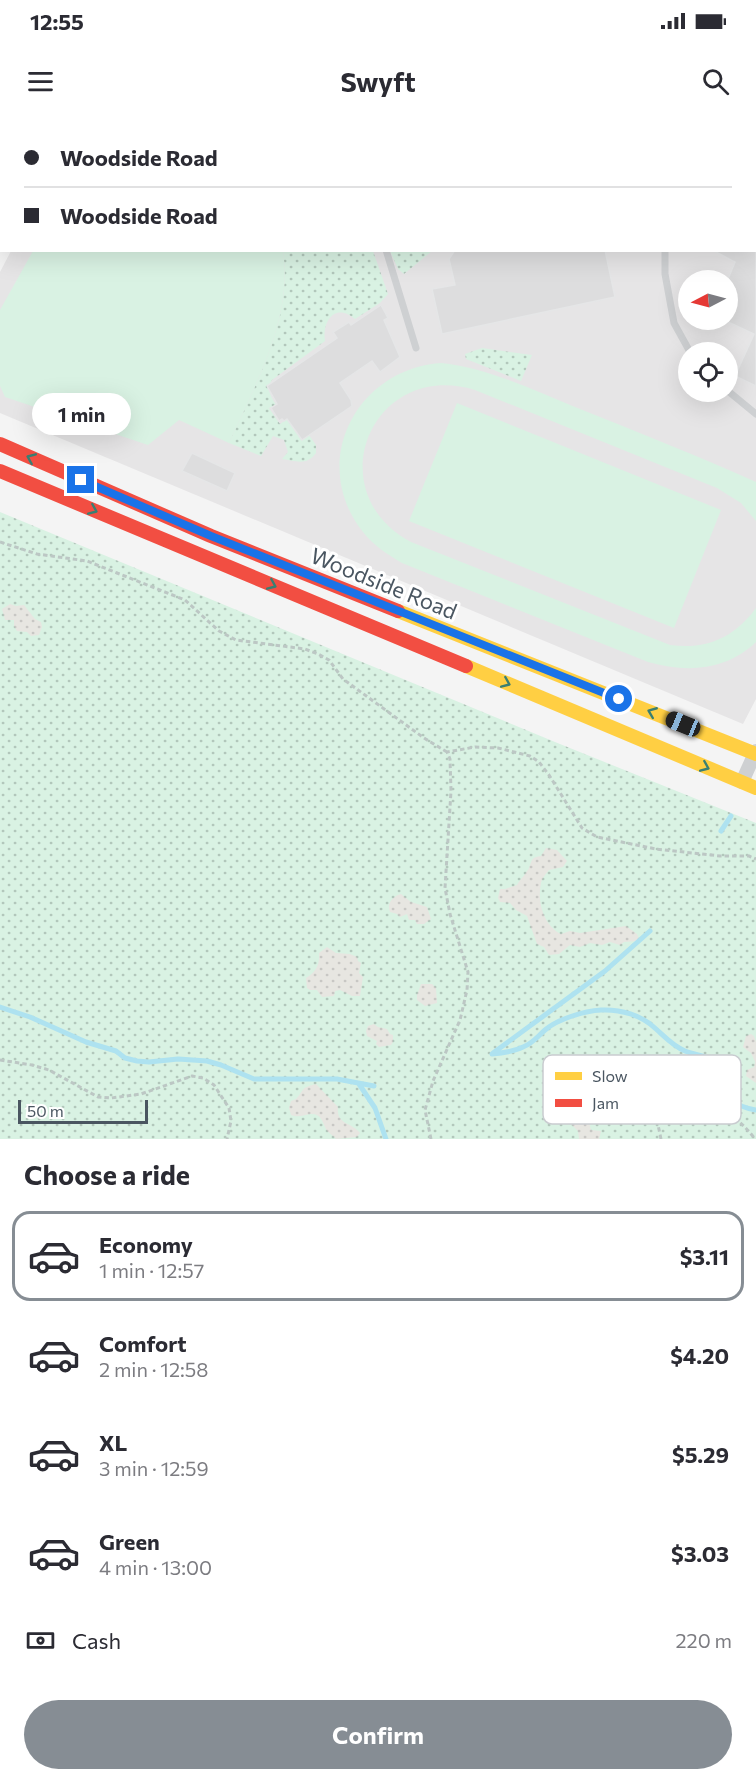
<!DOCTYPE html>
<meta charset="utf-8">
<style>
body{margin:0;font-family:Commissioner,sans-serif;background:#f7f7f7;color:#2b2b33;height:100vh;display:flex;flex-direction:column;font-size:22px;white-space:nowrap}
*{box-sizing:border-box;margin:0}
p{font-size:20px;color:#7c7c81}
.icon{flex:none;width:33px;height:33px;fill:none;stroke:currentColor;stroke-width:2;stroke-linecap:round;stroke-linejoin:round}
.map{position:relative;height:1019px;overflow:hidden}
.sheet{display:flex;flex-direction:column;background:#fff;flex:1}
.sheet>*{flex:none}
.guide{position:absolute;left:0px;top:0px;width:756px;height:132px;box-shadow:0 6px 24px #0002;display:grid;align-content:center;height:132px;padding:0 24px;background:#fff}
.needle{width:39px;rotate:264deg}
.fabs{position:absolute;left:678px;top:150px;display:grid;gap:12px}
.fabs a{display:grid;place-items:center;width:60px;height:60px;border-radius:50%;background:#fff;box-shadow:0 6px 24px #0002;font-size:30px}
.scale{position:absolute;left:18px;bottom:15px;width:130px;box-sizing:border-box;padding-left:6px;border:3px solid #4a5661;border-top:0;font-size:16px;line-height:21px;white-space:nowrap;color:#4a5661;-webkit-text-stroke:4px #fff;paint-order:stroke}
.end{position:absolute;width:27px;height:27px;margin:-14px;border:8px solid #1a73e8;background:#fff;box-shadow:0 0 0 3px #fff}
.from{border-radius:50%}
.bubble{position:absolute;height:42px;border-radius:21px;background:#fff;box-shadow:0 6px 24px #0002;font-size:20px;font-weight:700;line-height:42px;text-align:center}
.car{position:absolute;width:18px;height:36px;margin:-18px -9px;border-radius:8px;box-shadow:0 0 4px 2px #0007;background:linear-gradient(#222 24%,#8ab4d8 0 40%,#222 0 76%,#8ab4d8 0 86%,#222 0)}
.guide b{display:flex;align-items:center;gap:21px;height:57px;font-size:22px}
.guide b+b{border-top:2px solid #e1e1e2}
.guide i{width:15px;height:15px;background:#2b2b33}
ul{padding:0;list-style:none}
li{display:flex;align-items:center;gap:18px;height:90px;margin:0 12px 9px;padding:0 12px;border:3px solid transparent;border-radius:18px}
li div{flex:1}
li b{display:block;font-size:22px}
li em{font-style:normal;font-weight:700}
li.selected{border-color:#868d94}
li>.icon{width:54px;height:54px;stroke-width:1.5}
h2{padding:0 24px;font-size:27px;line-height:72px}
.pay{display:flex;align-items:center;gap:15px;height:66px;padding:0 24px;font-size:22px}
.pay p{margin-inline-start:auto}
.primary-button{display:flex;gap:12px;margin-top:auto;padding:12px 24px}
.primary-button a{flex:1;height:69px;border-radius:36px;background:#868d94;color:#fff;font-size:24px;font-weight:700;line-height:69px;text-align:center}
.status{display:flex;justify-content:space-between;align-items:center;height:42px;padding:0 30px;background:#fff;direction:ltr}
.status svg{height:16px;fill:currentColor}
header{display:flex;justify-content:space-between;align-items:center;height:78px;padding:0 24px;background:#fff;font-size:27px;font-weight:700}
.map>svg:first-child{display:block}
</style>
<div class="status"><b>12:55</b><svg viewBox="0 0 49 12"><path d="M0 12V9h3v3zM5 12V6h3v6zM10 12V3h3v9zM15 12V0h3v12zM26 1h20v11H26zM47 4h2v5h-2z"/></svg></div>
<header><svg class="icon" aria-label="menu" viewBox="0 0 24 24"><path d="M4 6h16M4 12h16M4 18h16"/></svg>Swyft<svg class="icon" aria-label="search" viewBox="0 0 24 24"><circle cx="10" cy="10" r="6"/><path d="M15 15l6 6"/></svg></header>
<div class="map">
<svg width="756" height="1019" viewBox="0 0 756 1019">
<defs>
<pattern id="grass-dots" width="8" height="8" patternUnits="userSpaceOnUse" patternTransform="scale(1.5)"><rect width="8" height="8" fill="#d9f2e3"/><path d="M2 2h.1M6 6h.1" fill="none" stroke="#b2c7bb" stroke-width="1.8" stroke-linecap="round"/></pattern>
<pattern id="sand-dots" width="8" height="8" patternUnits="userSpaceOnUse" patternTransform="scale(1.5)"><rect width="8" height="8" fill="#e7e6e1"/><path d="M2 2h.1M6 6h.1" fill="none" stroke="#c8c7c4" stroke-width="1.8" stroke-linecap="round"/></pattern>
</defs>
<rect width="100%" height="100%" fill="#f4f4f4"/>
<path fill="#e6e5e6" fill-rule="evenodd" d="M80 0H756V579L743 604 0 293V152L11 131 754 130V2L79 1ZM688 160H728V200H688ZM688 232H728V272H688Z"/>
<path fill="url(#grass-dots)" d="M283 131H373L388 174 380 183 355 199C335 182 322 201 325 221L272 260C266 270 271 276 276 285L269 288 280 304 287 299 301 320 309 315 316 325V333C307 346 296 341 282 339L288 332 284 320 273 316 261 336 229 323C256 263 293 198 283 131Z
M390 131H432L404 154 398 149Z
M482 228 532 235 521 261 466 239 465 234Z
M0 392 555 622 756 703V1019H0Z"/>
<path fill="url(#sand-dots)" d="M10 484 16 486 24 485 35 499 41 502 42 507 39 515 31 516 27 512 17 511 14 506V500H5L2 489Z
M546 728 557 730 567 741 563 747 549 750C546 754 542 758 541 763 537 781 543 805 561 814L570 811 580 813 626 806 637 814 639 819 637 821 624 822 620 825 610 822 602 825 590 823 580 827 570 825 559 834 549 835 544 827 537 824 527 796 516 790 510 783 500 782 498 778 500 769H505L517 765C519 761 528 751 529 748 532 740 531 737 541 736Z
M401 774 411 782 427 787 431 799 424 804H417L415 800H409L407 794 400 797 397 794 390 792C386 784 393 776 401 774Z
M327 827 336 833 350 834 357 837 358 841 361 843 359 853 363 857 360 876H352L340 870 335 871 334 876 322 877 317 870H310L307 868 306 858C315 852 320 846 319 833Z
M421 864H432L436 868 437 883 425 886 417 880V875Z
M374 904 378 907 387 909 390 914 393 915V922L391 925 379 927 376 924 377 921 367 916 366 911 368 906Z
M751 914 754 916 756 922V963L746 956 747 950 754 947 755 942 751 933 743 927 746 916Z
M316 964 338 987C336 1005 352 1002 360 1013L357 1017 336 1019C333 1015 328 1013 326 1009 322 1001 321 993 310 994 303 995 298 998 291 995L289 988 291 981 296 979C305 969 300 968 316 964Z
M567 965 570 970 580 976 579 989 588 998 591 1010 601 1011 599 1019H579L578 1011 569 1002 568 988 558 982V970Z"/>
<path fill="#d9f2e3" d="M33 131H283C293 198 256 263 229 323L179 300 148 325 5 277 0 266V190Z
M441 243C485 247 533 270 575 287 635 311 696 335 756 362V401L741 383 717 368 475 270C372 239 317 372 411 422L670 525C706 530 734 518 756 488V522C726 551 686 553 648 542L402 443C387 434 374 426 363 412 308 343 356 249 441 243Z
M457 283 721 390 674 508 409 401Z"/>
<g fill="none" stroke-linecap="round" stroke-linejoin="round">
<path stroke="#aee2f0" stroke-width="5" d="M721 711 731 696
M0 887 30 897 86 922 116 931 125 938 137 941 149 942 178 939 207 941 221 945 254 959H337L374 966
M493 933 605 851 650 811
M492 934C503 933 513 932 523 927 533 923 537 917 545 910 558 899 584 891 601 890 620 889 642 895 656 909 665 917 673 926 685 931 694 935 707 935 715 942 734 958 713 983 756 990
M359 964 375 988 386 1019"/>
</g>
<path fill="#ddddde" stroke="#e5e6e7" stroke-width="1.5" d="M455 130H605L615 177 442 214 432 169 455 165 449 139Z
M712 130H756V266L735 256 754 214 728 202V159L735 142Z
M381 185 388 198 384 200 400 237 380 252 372 241 340 263 351 280 352 286 302 320 287 299 284 301 282 299 279 301 271 288 277 284 267 266 337 218 333 212 349 202 351 205Z
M192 333 235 353 227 371 182 351Z"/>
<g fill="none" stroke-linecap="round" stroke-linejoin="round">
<path stroke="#bcc7c4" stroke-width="3" stroke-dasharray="4.5 3" stroke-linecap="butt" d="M641 2 648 0
M0 422 37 434 87 441 185 480 219 511 236 520 305 529 318 534 329 540 343 559 424 618 447 632
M0 940 32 945 49 950 98 977 111 978 141 974 192 956 203 958 214 965 229 988 231 1001 227 1019
M431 1019 425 990 433 961 460 900 467 870 468 852 450 794 445 768 451 671 450 639 447 632 475 627 498 628 530 636 539 642 549 655 582 708 597 717 656 729 720 736H749L756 739
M661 1019 657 1000 659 993C668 990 677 989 686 988 717 984 736 994 755 1019"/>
<path stroke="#ced0d2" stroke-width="7" d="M342 0 343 2
M754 21H756
M386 130 416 228
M665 130V154L674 203 690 232
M728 271 756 294"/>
<path stroke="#ced0d2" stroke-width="14" d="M742 662 756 631"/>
<path stroke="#ffcf43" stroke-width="14" d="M398 491 756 634
M466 546 756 668"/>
<path stroke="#f24e42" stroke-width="14" d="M0 324 211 416 398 491
M0 351 466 546"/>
</g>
<defs><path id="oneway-chevron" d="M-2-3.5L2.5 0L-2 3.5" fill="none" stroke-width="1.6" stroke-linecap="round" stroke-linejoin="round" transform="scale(1.5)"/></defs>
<g stroke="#3a7f72">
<use href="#oneway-chevron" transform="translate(31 338) rotate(-157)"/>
<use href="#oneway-chevron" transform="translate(93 390) rotate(23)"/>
<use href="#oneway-chevron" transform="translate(272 465) rotate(23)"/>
<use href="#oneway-chevron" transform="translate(506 563) rotate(23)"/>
<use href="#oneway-chevron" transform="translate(652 592) rotate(-158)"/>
<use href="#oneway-chevron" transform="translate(705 647) rotate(23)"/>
</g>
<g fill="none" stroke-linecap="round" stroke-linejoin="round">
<path stroke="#1a73e8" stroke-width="8" d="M81 360 211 416 619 579"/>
</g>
<g text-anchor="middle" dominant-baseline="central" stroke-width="6" stroke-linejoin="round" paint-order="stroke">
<g font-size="22" fill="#4a5661" stroke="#fff">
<text transform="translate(384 463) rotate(22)">Woodside Road</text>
</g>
</g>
<rect x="543" y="935" width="198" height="69" rx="9" fill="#fff" stroke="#c9ccd0" stroke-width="1.5"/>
<rect x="555" y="952" width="27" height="8" fill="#ffcf43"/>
<rect x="555" y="979" width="27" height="8" fill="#f24e42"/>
<g font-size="16" fill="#4a5661">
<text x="592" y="962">Slow</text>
<text x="592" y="989">Jam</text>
</g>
</svg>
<div class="fabs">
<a><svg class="needle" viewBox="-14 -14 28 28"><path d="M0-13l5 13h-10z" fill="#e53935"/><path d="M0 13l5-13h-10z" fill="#7c7c81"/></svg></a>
<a><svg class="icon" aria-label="locate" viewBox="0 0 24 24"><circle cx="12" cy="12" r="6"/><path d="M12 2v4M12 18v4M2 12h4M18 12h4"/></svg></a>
</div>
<div class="scale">50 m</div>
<i class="end from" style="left:619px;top:579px"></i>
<i class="end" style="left:81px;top:360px"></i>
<div class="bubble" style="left:32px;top:273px;width:99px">1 min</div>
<i class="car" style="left:683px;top:604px;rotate:292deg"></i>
<div class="guide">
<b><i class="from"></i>Woodside Road</b>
<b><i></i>Woodside Road</b>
</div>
</div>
<section class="sheet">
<h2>Choose a ride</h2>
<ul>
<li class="selected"><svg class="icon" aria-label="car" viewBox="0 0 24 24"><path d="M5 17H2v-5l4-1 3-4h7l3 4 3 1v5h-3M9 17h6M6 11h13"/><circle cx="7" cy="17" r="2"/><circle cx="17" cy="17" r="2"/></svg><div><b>Economy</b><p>1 min · 12:57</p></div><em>$3.11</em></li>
<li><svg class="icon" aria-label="car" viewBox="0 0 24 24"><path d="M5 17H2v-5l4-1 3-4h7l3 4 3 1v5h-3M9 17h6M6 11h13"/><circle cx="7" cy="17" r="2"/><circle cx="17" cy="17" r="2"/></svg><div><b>Comfort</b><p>2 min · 12:58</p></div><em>$4.20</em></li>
<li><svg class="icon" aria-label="car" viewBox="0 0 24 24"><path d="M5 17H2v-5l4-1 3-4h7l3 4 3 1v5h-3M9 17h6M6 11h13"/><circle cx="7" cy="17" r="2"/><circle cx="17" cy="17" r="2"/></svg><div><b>XL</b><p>3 min · 12:59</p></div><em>$5.29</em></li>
<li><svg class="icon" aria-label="car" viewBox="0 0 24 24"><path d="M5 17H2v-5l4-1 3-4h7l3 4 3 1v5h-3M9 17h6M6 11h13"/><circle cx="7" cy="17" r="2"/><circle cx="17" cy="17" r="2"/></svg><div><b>Green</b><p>4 min · 13:00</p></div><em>$3.03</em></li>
</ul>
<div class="pay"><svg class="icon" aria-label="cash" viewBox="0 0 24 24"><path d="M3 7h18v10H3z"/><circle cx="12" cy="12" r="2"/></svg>Cash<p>220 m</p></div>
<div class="primary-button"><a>Confirm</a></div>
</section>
